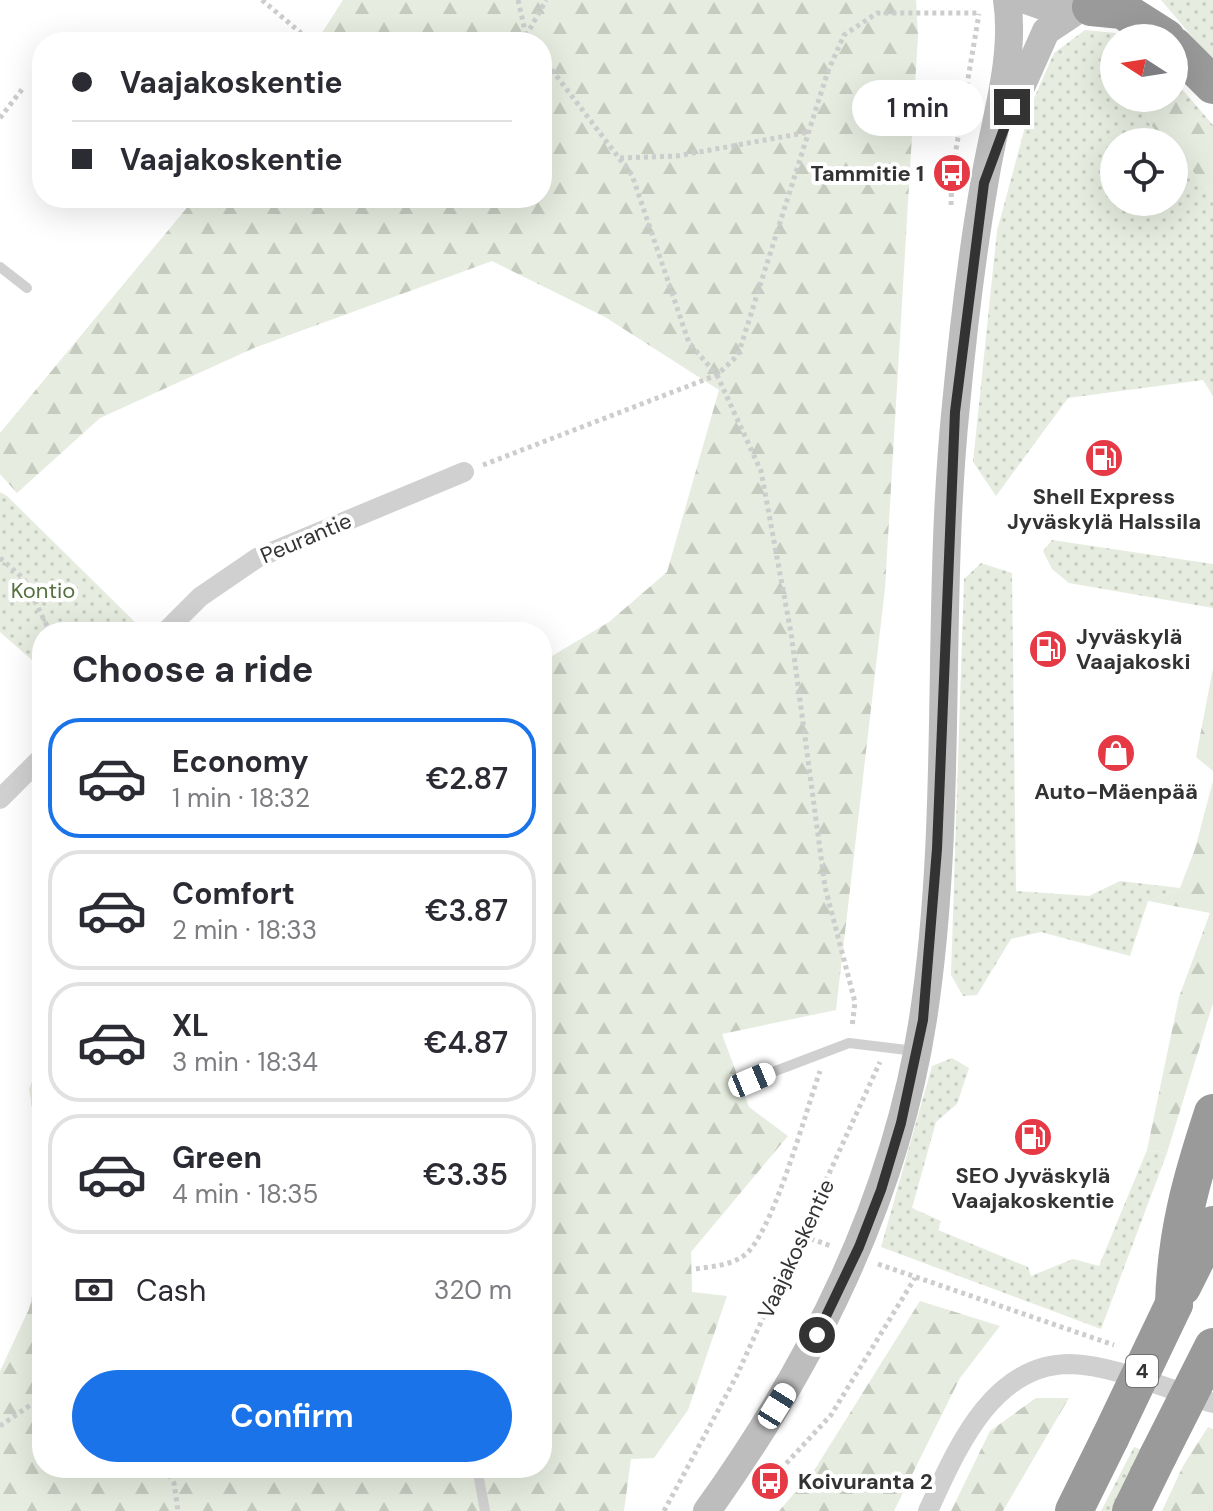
<!DOCTYPE html>
<meta charset="utf-8">
<style>
body{margin:0;font-family:"DM Sans",sans-serif;background:#f2f2f3;color:#2b2b33;height:100vh;display:flex;flex-direction:column;font-size:30px;white-space:nowrap}
*{box-sizing:border-box;margin:0}
p{font-size:26px;color:#7c7c81}
.icon{flex:none;width:44px;height:44px;fill:none;stroke:currentColor;stroke-width:2;stroke-linecap:round;stroke-linejoin:round}
.map{position:relative;flex:1;overflow:hidden}
.panel{position:absolute;left:32px;top:622px;width:520px;height:856px;display:flex;flex-direction:column;background:#fff;border-radius:32px;box-shadow:0 8px 32px #0002}
.panel>*{flex:none}
.top-card{position:absolute;left:32px;top:32px;width:520px;height:176px;border-radius:32px;box-shadow:0 8px 32px #0002;display:grid;align-content:center;height:176px;padding:0 40px;background:#fff}
.needle{width:52px;rotate:282deg}
.controls{position:absolute;left:1100px;top:24px;display:grid;gap:16px}
.controls a{display:grid;place-items:center;width:88px;height:88px;border-radius:50%;background:#fff;box-shadow:0 8px 32px #0002;font-size:40px}
.end{position:absolute;width:36px;height:36px;margin:-18px;border:10px solid #333;background:#fff;box-shadow:0 0 0 4px #fff}
.from{border-radius:50%}
.bubble{position:absolute;height:56px;border-radius:28px;background:#fff;box-shadow:0 8px 32px #0002;font-size:26px;font-weight:600;line-height:56px;text-align:center}
.car{position:absolute;width:24px;height:48px;margin:-24px -12px;border-radius:10px;box-shadow:0 0 6px 2px #0007;background:linear-gradient(#fff 24%,#345 0 40%,#fff 0 76%,#345 0 86%,#fff 0)}
.top-card b{display:flex;align-items:center;gap:28px;height:76px;font-size:30px}
.top-card b+b{border-top:2px solid #e1e1e2}
.top-card i{width:20px;height:20px;background:#2b2b33}
ul{padding:0;list-style:none}
li{display:flex;align-items:center;gap:24px;height:120px;margin:0 16px 12px;padding:0 24px;border:4px solid #e1e1e2;border-radius:32px}
li div{flex:1}
li b{display:block;font-size:30px}
li em{font-style:normal;font-weight:600}
li.active{border-color:#1a73e8}
li>.icon{width:72px;height:72px;stroke-width:1.5}
h2{padding:0 40px;font-size:36px;line-height:96px}
.pay{display:flex;align-items:center;gap:20px;height:88px;padding:0 40px;font-size:30px}
.pay p{margin-inline-start:auto}
.cta{display:flex;gap:16px;margin-top:auto;padding:16px 40px}
.cta a{flex:1;height:92px;border-radius:48px;background:#1a73e8;color:#fff;font-size:32px;font-weight:600;line-height:92px;text-align:center}
.map>svg:first-child{display:block}
</style>
<div class="map">
<svg width="1213" height="1511" viewBox="0 0 1213 1511">
<defs>
<pattern id="green-dots" width="8" height="8" patternUnits="userSpaceOnUse" patternTransform="scale(2)"><rect width="8" height="8" fill="#e6ecdf"/><path d="M2 2h.1M6 6h.1" fill="none" stroke="#c6cbc0" stroke-width="1.8" stroke-linecap="round"/></pattern>
<pattern id="forest-firs" width="22" height="20" patternUnits="userSpaceOnUse" patternTransform="scale(2)"><rect width="22" height="20" fill="#e6ecdf"/><path d="M5 1l3.5 6h-7zM16 11l3.5 6h-7z" fill="#c6cbc0"/></pattern>
</defs>
<rect width="100%" height="100%" fill="#fff"/>
<path fill="url(#green-dots)" d="M1161 0H1213V61Z
M1085 30 1115 33 1124 38H1114V98H1149L1148 122 1167 142H1114V202H1174V149L1213 195V396L1203 380 1068 398 996 496 973 462 997 231 1031 105 1054 53Z
M1174 80 1213 125V129L1173 98Z
M0 492 7 496 139 626 132 632H42V669L0 632Z
M1052 540 1213 564V608L1069 583 1052 569 1043 551Z
M981 563 1012 573 1016 891 1089 896 1120 881 1180 888 1148 901 1130 956 1041 932 1011 939 977 995 963 996 951 975 964 579Z
M952 1058 969 1068 957 1104 936 1122 912 1208 941 1221 938 1230 1028 1267 1031 1276 1073 1259 1099 1266 1147 1150 1167 1153 1101 1329 881 1247 932 1066Z
M1134 1447 1142 1450 1112 1511H1101Z"/>
<path fill="url(#forest-firs)" d="M343 0H916L918 35 885 588 836 1010 722 1034 749 1107 788 1136 691 1252 692 1292 727 1296 688 1410 654 1458 631 1459 624 1511H0V1371L29 1309 42 1250V1468H542V662L609 622 667 572 719 390 605 317 492 261 254 348 100 418 17 493 0 474V433L195 198H542V42H316Z
M1149 98H1173L1213 129V195L1174 149V142H1167L1148 122Z
M1213 668V771L1196 757Z
M1213 781V1003L1167 1153 1147 1150 1179 997 1210 913 1148 901 1180 888 1195 849Z
M42 1056V1167L29 1089Z
M920 1301 1000 1326 960 1378 894 1511H779L815 1469Z
M1036 1398H1069L1003 1511H951L990 1431Z
M1208 1427 1213 1429V1511H1162L1183 1466Z"/>
<g fill="none" stroke-linecap="round" stroke-linejoin="round">
<path stroke="#cdcdcd" stroke-width="5" stroke-dasharray="4 4" stroke-linecap="butt" d="M262 0 301 33 327 42
M518 0 526 35
M526 36 546 0
M474 42 526 36 531 42
M542 57 632 175 689 343 717 375 761 471 791 633 825 887 855 1002 852 1027
M0 118 23 88
M620 158 677 156 809 132
M951 205 952 173 979 14
M483 465 717 375 738 355 828 71 844 35 877 13H980
M0 558 24 579 50 632
M803 1236 831 1246
M878 1264 1114 1345
M696 1269C714 1266 736 1265 749 1251 776 1221 805 1114 820 1071
M0 1426 42 1397
M165 1468 174 1483 178 1511
M770 1481 831 1415 915 1278
M664 1511 736 1377 880 1062"/>
<path stroke="#d0d0d0" stroke-width="10" d="M0 267 27 288
M752 1080 849 1043 915 1051
M477 1468 485 1511"/>
<path stroke="#d0d0d0" stroke-width="20" d="M165 632 200 597 257 558 464 472
M0 799 42 757
M928 1511C956 1451 991 1364 1070 1364 1113 1365 1170 1390 1213 1403"/>
<path stroke="#bdbdbd" stroke-width="28" d="M1026 0 1057 11 1079 10
M1009 114 1046 31 1076 11
M707 1511C813 1363 895 1200 923 1019 954 816 935 609 956 405 963 330 972 254 985 179 994 123 1016 57 1007 0"/>
<path stroke="#9a9a9a" stroke-width="38" d="M1091 7 1122 10 1166 38
M1174 46 1213 85
M1182 1287 1213 1225
M1174 1304C1176 1233 1191 1180 1213 1113
M1074 1511 1110 1438
M1131 1511 1158 1456"/>
<path stroke="#9a9a9a" stroke-width="38" d="M1110 1438 1174 1304
M1158 1456 1213 1347"/>
</g>
<g fill="none" stroke-linecap="round" stroke-linejoin="round">
<path stroke="#333" stroke-width="10" d="M817 1335 859 1247 881 1190 901 1123 923 1020 937 849 955 412 984 183 1012 107"/>
</g>
<defs>
<symbol id="bus-disc" viewBox="-11 -11 22 22"><circle r="9.5" fill="#e63946" stroke="#fff"/><path d="M-5-6H5V4H4V6H2V4H-2V6H-4V4H-5ZM-3.5-4V0h7V-4ZM-3.5 1.2v1.5H-2V1.2ZM2 1.2v1.5H3.5V1.2Z" fill="#fff"/></symbol>
<symbol id="fuel-disc" viewBox="-11 -11 22 22"><circle r="9.5" fill="#e63946" stroke="#fff"/><path d="M-5.5-6h7V0h2V4h1.3V-2.5L3-4.5l.8-.8L6-3V5H2.5V1h-1V6h-7ZM-4.2-4.7v3.2H.2V-4.7Z" fill="#fff"/></symbol>
<symbol id="shop-disc" viewBox="-11 -11 22 22"><circle r="9.5" fill="#e63946" stroke="#fff"/><path d="M-5-2.5h2.3a2.7 3.5 0 0 1 5.4 0H5L5.5 6h-11ZM-1.5-2.5h3a1.5 2.3 0 0 0-3 0Z" fill="#fff"/></symbol>
</defs>
<g fill-rule="evenodd">
<use href="#bus-disc" x="930" y="151" width="44" height="44"/>
<use href="#fuel-disc" x="1082" y="436" width="44" height="44"/>
<use href="#fuel-disc" x="1026" y="627" width="44" height="44"/>
<use href="#shop-disc" x="1094" y="731" width="44" height="44"/>
<use href="#fuel-disc" x="1011" y="1115" width="44" height="44"/>
<use href="#bus-disc" x="748" y="1459" width="44" height="44"/>
</g>
<g text-anchor="middle" dominant-baseline="central" stroke-width="8" stroke-linejoin="round" paint-order="stroke">
<rect fill="#fff" stroke="#707070" stroke-width="2" x="1126" y="1355" width="32" height="32" rx="6"/>
<g font-size="20" font-weight="bold" fill="#333">
<text x="1142" y="1371">4</text>
</g>
<g font-size="22" font-weight="bold" fill="#333" stroke="#fff">
<text x="924" y="173" text-anchor="end">Tammitie 1</text>
<text x="1104" y="496">Shell Express<tspan x="1104" dy="25">Jyväskylä Halssila</tspan></text>
<text x="1076" y="636" text-anchor="start">Jyväskylä<tspan x="1076" dy="25">Vaajakoski</tspan></text>
<text x="1116" y="791">Auto-Mäenpää</text>
<text x="1033" y="1175">SEO Jyväskylä<tspan x="1033" dy="25">Vaajakoskentie</tspan></text>
<text x="798" y="1481" text-anchor="start">Koivuranta 2</text>
</g>
<g font-size="22" fill="#333" stroke="#fff">
<text transform="translate(306 538) rotate(-23)">Peurantie</text>
<text transform="translate(796 1249) rotate(-65)">Vaajakoskentie</text>
</g>
<g font-size="22" fill="#56703f" stroke="#fff">
<text x="43" y="590">Kontio</text>
</g>
</g>
</svg>
<div class="controls">
<a><svg class="needle" viewBox="-14 -14 28 28"><path d="M0-13l5 13h-10z" fill="#e53935"/><path d="M0 13l5-13h-10z" fill="#7c7c81"/></svg></a>
<a><svg class="icon" aria-label="locate" viewBox="0 0 24 24"><circle cx="12" cy="12" r="6"/><path d="M12 2v4M12 18v4M2 12h4M18 12h4"/></svg></a>
</div>
<i class="end from" style="left:817px;top:1335px"></i>
<i class="end" style="left:1012px;top:107px"></i>
<div class="bubble" style="left:852px;top:80px;width:132px">1 min</div>
<i class="car" style="left:752px;top:1080px;rotate:67deg"></i>
<i class="car" style="left:777px;top:1406px;rotate:32deg"></i>
<div class="top-card">
<b><i class="from"></i>Vaajakoskentie</b>
<b><i></i>Vaajakoskentie</b>
</div>
<section class="panel">
<h2>Choose a ride</h2>
<ul>
<li class="active"><svg class="icon" aria-label="car" viewBox="0 0 24 24"><path d="M5 17H2v-5l4-1 3-4h7l3 4 3 1v5h-3M9 17h6M6 11h13"/><circle cx="7" cy="17" r="2"/><circle cx="17" cy="17" r="2"/></svg><div><b>Economy</b><p>1 min · 18:32</p></div><em>€2.87</em></li>
<li><svg class="icon" aria-label="car" viewBox="0 0 24 24"><path d="M5 17H2v-5l4-1 3-4h7l3 4 3 1v5h-3M9 17h6M6 11h13"/><circle cx="7" cy="17" r="2"/><circle cx="17" cy="17" r="2"/></svg><div><b>Comfort</b><p>2 min · 18:33</p></div><em>€3.87</em></li>
<li><svg class="icon" aria-label="car" viewBox="0 0 24 24"><path d="M5 17H2v-5l4-1 3-4h7l3 4 3 1v5h-3M9 17h6M6 11h13"/><circle cx="7" cy="17" r="2"/><circle cx="17" cy="17" r="2"/></svg><div><b>XL</b><p>3 min · 18:34</p></div><em>€4.87</em></li>
<li><svg class="icon" aria-label="car" viewBox="0 0 24 24"><path d="M5 17H2v-5l4-1 3-4h7l3 4 3 1v5h-3M9 17h6M6 11h13"/><circle cx="7" cy="17" r="2"/><circle cx="17" cy="17" r="2"/></svg><div><b>Green</b><p>4 min · 18:35</p></div><em>€3.35</em></li>
</ul>
<div class="pay"><svg class="icon" aria-label="cash" viewBox="0 0 24 24"><path d="M3 7h18v10H3z"/><circle cx="12" cy="12" r="2"/></svg>Cash<p>320 m</p></div>
<div class="cta"><a>Confirm</a></div>
</section>
</div>
